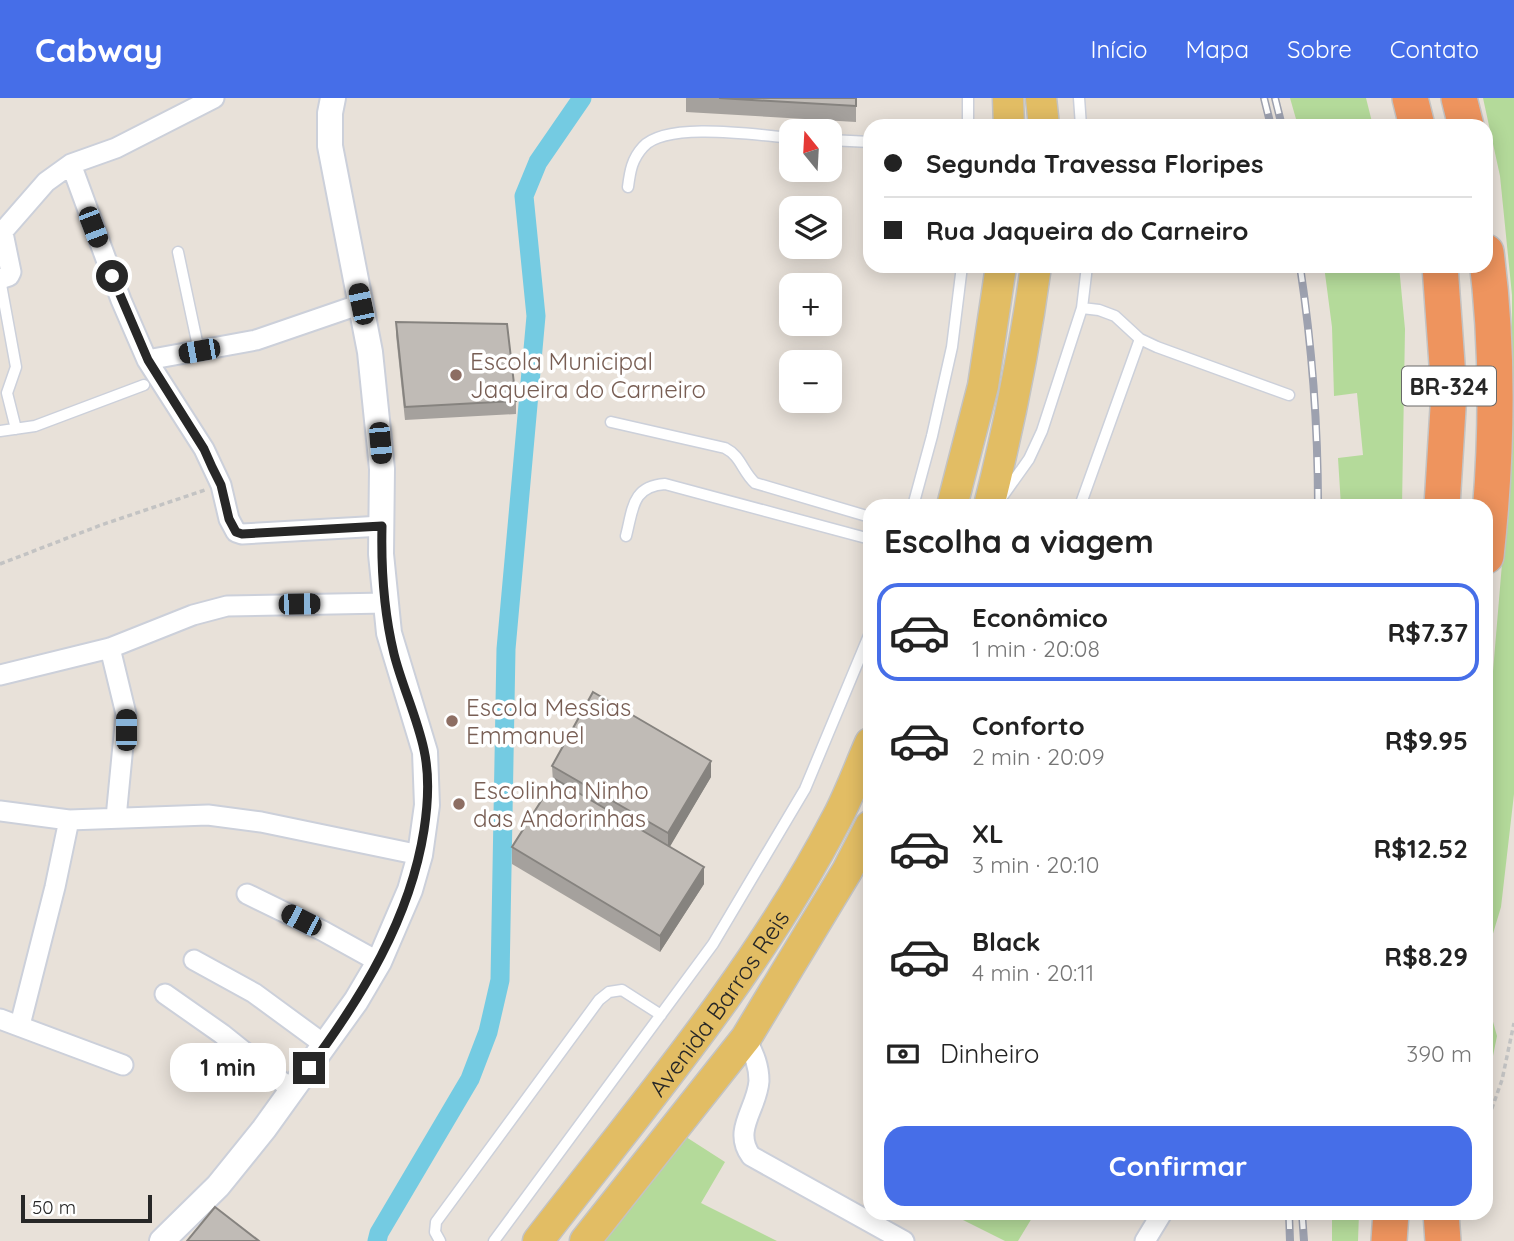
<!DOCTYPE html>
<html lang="pt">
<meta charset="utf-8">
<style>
body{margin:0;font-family:Quicksand,sans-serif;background:#f6f6f6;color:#222;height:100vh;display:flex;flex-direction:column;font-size:26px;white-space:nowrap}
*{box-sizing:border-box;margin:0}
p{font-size:23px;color:#767676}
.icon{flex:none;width:38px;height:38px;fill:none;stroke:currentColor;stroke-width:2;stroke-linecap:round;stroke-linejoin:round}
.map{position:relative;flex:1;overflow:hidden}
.drawer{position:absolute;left:863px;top:401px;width:630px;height:721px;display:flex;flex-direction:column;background:#fff;border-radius:21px;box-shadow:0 4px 18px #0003}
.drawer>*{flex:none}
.hud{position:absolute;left:863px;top:21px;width:630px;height:154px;border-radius:21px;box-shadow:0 4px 18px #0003;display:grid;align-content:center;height:154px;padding:0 21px;background:#fff}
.needle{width:46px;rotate:342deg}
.tools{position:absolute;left:779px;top:21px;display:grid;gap:14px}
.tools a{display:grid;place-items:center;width:63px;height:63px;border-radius:14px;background:#fff;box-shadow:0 4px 18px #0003;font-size:35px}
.scale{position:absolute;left:21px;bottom:18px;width:131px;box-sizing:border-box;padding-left:7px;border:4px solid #272727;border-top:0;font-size:19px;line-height:24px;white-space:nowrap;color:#272727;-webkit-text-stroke:5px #fff;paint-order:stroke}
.end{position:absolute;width:32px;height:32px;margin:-16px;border:9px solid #272727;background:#fff;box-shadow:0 0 0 4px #fff}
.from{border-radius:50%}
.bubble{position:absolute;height:49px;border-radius:21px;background:#fff;box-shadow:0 4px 18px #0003;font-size:23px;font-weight:700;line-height:49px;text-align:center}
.car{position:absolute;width:21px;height:42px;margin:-21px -10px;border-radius:9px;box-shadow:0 0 5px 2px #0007;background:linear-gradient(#222 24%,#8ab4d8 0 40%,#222 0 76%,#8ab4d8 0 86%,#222 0)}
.hud b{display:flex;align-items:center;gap:24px;height:66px;font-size:26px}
.hud b+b{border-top:2px solid #e0e0e0}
.hud i{width:18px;height:18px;background:#222}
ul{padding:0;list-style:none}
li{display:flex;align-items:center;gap:21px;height:98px;margin:0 14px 10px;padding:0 7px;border:4px solid transparent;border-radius:21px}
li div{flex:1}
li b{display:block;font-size:26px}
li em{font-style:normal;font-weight:700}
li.current{border-color:#466ee8}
li>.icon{width:63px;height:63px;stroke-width:1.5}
h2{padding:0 21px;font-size:32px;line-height:84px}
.pay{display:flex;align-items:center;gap:18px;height:77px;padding:0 21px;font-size:26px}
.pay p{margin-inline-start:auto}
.button{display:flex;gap:14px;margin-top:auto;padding:14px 21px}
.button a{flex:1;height:80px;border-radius:21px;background:#466ee8;color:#fff;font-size:28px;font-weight:700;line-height:80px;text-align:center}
header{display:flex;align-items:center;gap:42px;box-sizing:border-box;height:98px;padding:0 35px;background:#466ee8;color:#fff}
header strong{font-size:33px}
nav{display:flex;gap:38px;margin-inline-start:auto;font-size:24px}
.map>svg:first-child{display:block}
</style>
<header>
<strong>Cabway</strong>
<nav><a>Início</a><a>Mapa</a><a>Sobre</a><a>Contato</a></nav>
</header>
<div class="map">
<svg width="1514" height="1143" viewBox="0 0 1514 1143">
<rect width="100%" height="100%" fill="#e8e1d9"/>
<path fill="#b4da9a" d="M1290 0H1366L1373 28H1298Z
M1483 0H1514V696L1501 809 1486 859V657L1512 346V197L1500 78Z
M1324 168H1399L1405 231 1402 408H1341L1338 360 1363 357 1357 295 1334 298 1332 229Z
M1486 911 1490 913 1497 938 1486 993Z
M683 1037 725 1064 701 1105 777 1143H598Z
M960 1115H1035L1018 1143H1005L957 1119Z
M1332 1115H1359L1358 1143H1332Z"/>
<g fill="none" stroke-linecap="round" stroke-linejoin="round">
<path stroke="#74cbe2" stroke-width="19" d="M377 1143 379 1135 470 981 488 934 500 882 506 551 536 218 524 98 538 64 582 0"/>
<defs>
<path id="service" d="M1079 0 1081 28
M968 28V0
M830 42 870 44
M628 89C630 73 632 61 643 49 666 23 757 37 791 40
M178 154 199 253
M0 181 16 269 7 295 16 331
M1082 210 1099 212 1115 218 1140 241 1157 249 1289 297
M611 324 725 350C741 358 742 373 755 385L870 419
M0 333 35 328 144 287
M1002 399 1029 361 1042 333 1082 210 1087 168
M913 408 932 338 952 249 962 168
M1080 408 1140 241
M626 438C633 411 632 388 665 386L870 441
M440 1143 435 1134 436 1124 599 902 609 894 622 892 661 917
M494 1143 713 846 805 691 870 535"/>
<path id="minor" d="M71 66 121 202 147 262 204 351 221 387 229 421 236 434 242 436 382 428
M0 181 9 178 11 174 3 135 5 131 46 84 71 66 116 50 214 0
M147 262 256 242 361 206
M110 550 126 616 116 720
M0 577 110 550 193 517 227 508 386 505
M0 713 69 722 208 717 261 724 420 757
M247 796 323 833 379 864
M194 862 254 895 325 947
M165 896 222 936 292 992
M0 921 123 967
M20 927 55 789 69 722
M746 940C753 955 759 966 759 983 757 1011 732 1032 751 1058L904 1143
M1145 1143 1162 1115"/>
<path id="tertiary" d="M162 1143 218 1088 264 1031 356 903 379 864 410 792 420 757 427 707 425 654 389 535 381 456 382 371 370 254 330 48V15L333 0"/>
<g id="primary">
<path d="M1008 0 1009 28"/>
<path d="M1041 0 1044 28"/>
<path d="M952 408 983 288 1001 168"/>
<path d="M989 408C1009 328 1025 249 1036 168"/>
<path id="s1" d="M538 1143C644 1006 758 873 838 718 850 695 859 670 870 645"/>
<path d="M585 1143 746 940 847 773 870 728"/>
</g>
<path id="motorway" d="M1410 0 1417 28
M1459 0 1466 28
M1486 154C1499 254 1497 358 1486 458
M1440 168 1449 294 1442 408
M1441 1115 1443 1143
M1389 1143 1391 1115"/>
</defs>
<use href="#service" stroke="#ccd0da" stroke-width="13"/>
<use href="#minor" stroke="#ccd0da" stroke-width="23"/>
<use href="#tertiary" stroke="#ccd0da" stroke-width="28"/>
<use href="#primary" stroke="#c3c3c3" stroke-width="33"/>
<use href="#motorway" stroke="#c3c3c3" stroke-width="38"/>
<path stroke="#c3c3c3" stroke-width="3.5" stroke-dasharray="5 3.5" stroke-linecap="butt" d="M0 466 101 427 205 392
M1486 1027 1502 982 1514 925"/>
<use href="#service" stroke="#fff" stroke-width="10"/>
<use href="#minor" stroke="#fff" stroke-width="19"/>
<use href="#tertiary" stroke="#fff" stroke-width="24"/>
<use href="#primary" stroke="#e2bd64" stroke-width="30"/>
<use href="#motorway" stroke="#ee945e" stroke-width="35"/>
<defs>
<path id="rail" d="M1264 0 1271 28
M1275 0 1282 28
M1300 168C1312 248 1318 327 1318 408
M1289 1115 1290 1143
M1302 1115 1304 1143"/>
</defs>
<use href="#rail" stroke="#9da1af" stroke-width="8"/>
<use href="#rail" stroke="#fff" stroke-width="5" stroke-dasharray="16" stroke-linecap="butt"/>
</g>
<path fill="#a5a19d" d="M686 0H856V24L686 14Z
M396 224 516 303V316L405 322 396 237Z
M552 668 711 679 669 749 704 786 660 854 512 766V749L553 684Z"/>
<path fill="#86837f" d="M711 663V679L668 752V735Z
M704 769V786L660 854V838Z"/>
<path fill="#c0bbb6" stroke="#86837f" stroke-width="2" d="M719 0H856V8Z
M396 224 507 226 516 303 405 309Z
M593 594 711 663 668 735 552 668Z
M555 681 704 769 660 838 512 749Z
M215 1109 259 1143H187Z"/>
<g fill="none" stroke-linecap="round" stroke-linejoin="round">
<path stroke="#272727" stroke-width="9" d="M112 178 148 262 204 351 212 369 221 387 229 421 236 434 242 436 382 428C381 470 384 515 394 556 402 588 417 619 424 652 430 679 428 706 424 732 410 821 362 899 309 970"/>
</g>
<g fill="#8d6e63" stroke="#fff" stroke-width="2.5">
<circle cx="456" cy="277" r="7"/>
<circle cx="452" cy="623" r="7"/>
<circle cx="459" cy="706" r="7"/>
</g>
<g text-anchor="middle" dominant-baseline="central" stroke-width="7" stroke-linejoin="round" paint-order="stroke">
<rect fill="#fff" stroke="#686868" stroke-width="2" x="1402" y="268.5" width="94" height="39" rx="5"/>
<g font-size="23" font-weight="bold" fill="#272727">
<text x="1449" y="288">BR-324</text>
</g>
<g font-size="24" fill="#785e54" stroke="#fff" text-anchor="start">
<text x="470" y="263">Escola Municipal<tspan x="470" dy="28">Jaqueira do Carneiro</tspan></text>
<text x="466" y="609">Escola Messias<tspan x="466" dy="28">Emmanuel</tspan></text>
<text x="473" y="692">Escolinha Ninho<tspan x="473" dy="28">das Andorinhas</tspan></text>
</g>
<g font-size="24" fill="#272727" stroke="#fff">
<text stroke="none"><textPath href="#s1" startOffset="299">Avenida Barros Reis</textPath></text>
</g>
</g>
</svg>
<div class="tools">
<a><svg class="needle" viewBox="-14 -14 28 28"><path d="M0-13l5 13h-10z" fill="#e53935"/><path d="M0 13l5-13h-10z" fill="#767676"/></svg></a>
<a><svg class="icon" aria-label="layers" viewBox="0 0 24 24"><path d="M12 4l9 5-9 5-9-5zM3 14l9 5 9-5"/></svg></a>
<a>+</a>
<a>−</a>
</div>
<div class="scale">50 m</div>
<i class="end from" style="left:112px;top:178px"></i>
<i class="end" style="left:309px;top:970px"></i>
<div class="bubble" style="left:170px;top:945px;width:116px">1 min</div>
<i class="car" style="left:93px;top:129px;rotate:159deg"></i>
<i class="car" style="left:361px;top:206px;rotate:348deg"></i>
<i class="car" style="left:199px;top:253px;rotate:260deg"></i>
<i class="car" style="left:380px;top:345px;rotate:175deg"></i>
<i class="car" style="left:299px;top:506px;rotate:89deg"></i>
<i class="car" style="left:126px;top:632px;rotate:0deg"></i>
<i class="car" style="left:301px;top:822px;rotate:297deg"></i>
<div class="hud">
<b><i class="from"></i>Segunda Travessa Floripes</b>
<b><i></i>Rua Jaqueira do Carneiro</b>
</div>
<section class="drawer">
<h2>Escolha a viagem</h2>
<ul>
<li class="current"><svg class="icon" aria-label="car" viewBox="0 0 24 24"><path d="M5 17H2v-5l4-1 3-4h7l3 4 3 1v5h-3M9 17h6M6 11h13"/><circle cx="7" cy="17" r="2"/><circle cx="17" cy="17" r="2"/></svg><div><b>Econômico</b><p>1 min · 20:08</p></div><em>R$7.37</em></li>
<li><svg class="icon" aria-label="car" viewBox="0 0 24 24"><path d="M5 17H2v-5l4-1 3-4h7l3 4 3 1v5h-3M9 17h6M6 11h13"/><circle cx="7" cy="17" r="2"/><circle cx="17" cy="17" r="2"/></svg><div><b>Conforto</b><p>2 min · 20:09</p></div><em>R$9.95</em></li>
<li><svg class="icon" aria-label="car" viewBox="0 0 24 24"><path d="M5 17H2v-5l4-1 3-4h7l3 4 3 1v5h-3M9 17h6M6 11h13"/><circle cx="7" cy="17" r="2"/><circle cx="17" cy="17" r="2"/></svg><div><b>XL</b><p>3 min · 20:10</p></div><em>R$12.52</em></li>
<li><svg class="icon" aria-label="car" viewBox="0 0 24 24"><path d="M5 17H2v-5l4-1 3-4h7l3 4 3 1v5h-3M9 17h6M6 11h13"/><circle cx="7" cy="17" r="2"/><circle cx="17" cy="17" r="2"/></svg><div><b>Black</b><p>4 min · 20:11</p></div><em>R$8.29</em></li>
</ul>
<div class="pay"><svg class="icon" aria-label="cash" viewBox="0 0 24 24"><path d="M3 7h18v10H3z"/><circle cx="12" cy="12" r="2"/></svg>Dinheiro<p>390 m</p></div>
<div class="button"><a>Confirmar</a></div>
</section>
</div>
